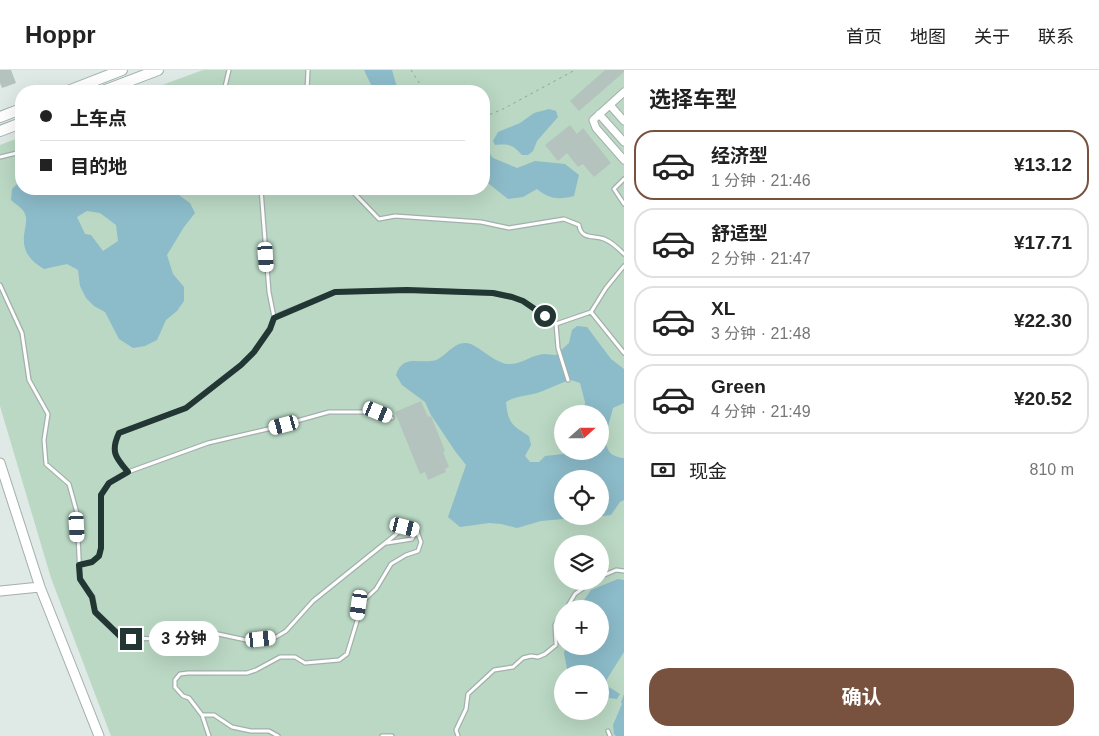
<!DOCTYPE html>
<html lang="zh">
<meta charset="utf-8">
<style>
body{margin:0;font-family:Arial,"Noto Sans SC",sans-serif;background:#f6f6f6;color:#222;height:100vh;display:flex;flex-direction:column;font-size:19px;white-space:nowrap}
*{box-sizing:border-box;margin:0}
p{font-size:16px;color:#767676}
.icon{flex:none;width:28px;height:28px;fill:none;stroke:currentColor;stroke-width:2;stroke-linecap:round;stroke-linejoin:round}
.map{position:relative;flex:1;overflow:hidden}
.details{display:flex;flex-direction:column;background:#fff;width:475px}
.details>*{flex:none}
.hud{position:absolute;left:15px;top:15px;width:475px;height:110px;border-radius:20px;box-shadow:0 5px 20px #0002;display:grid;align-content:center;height:110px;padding:0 25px;background:#fff}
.needle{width:32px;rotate:69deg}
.fabs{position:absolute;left:554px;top:335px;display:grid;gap:10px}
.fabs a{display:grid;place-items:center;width:55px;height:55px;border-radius:50%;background:#fff;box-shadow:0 5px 20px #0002;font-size:25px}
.end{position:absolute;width:22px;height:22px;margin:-11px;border:6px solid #223733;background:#fff;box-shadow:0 0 0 2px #fff}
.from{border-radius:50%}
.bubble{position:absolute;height:35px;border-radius:18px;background:#fff;box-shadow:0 5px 20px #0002;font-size:16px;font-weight:700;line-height:35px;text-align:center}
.car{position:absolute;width:15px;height:30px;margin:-15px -8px;border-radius:6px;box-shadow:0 0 4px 1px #0007;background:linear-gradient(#fff 24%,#345 0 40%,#fff 0 76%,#345 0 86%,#fff 0)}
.hud b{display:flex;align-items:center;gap:18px;height:48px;font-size:19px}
.hud b+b{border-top:1px solid #e0e0e0}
.hud i{width:12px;height:12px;background:#222}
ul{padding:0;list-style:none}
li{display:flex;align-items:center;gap:15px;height:70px;margin:0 10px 8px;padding:0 15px;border:2px solid #e0e0e0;border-radius:20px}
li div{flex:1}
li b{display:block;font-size:19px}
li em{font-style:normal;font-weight:700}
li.on{border-color:#79523f}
li>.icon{width:45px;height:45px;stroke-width:1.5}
h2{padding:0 25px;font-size:22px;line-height:60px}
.pay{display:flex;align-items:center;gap:12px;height:55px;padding:0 25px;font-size:19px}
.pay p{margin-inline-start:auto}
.action{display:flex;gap:10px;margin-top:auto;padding:10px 25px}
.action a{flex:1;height:58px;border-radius:20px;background:#79523f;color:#fff;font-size:20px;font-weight:700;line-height:58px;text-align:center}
header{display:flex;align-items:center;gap:30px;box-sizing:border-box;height:70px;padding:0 25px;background:#fff;border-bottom:1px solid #e0e0e0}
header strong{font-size:24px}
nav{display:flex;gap:28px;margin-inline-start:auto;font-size:18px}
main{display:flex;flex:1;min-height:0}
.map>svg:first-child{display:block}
</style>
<header>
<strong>Hoppr</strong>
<nav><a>首页</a><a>地图</a><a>关于</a><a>联系</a></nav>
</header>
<main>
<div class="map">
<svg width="624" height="666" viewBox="0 0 624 666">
<rect width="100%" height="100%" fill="#dfe9e5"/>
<path fill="#bad8c4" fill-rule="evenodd" d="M203 0H624V666H111L51 508 0 336V75L21 67V119H484V21H146ZM562 344H600V381H562ZM562 409H600V446H562ZM562 474H600V511H562ZM562 539H600V576H562ZM562 604H600V641H562Z"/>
<path fill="#8cbbc9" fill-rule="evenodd" d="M364 0H392L396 14 404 21H374Z
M549 39 556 41 558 47 537 71 533 81 528 85H522C512 74 510 74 495 75L493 71 498 62 520 53 534 43Z
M484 76 493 88 517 98 535 91 565 94 579 105 574 126C559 130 549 129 537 119L523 127 508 129 484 110Z
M20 111 21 119H144L176 123 190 133 195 143 184 157 167 185 173 204 184 217V231L177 241 166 250 157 270 145 276 133 278 119 269 105 242 94 236 86 228 80 216 78 200 67 194 44 199C27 189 21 178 25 159 26 154 27 149 25 144 23 138 15 134 11 130L12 119ZM87 141 100 143 116 155 118 171 103 181 91 165 85 164 77 147Z
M577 256 587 257 611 289 624 299V333L613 338C609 356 595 386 624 388V430L620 432 611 445 603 446 600 445V409H562V446H567L563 449 541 451 517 458 501 454 489 453 460 457 448 447 466 395 455 381 431 345 425 332 402 315 396 305C403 283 420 295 436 290 446 286 454 272 466 273 476 273 493 292 507 294 521 295 531 285 544 284 548 284 552 285 556 285L569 273 572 260ZM571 310 580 313 585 332 584 344H600V381H567L563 384 545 386 539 392H530L525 386 531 375 529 366C512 356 508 353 506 332 515 326 526 326 537 323 549 319 559 313 571 310Z
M618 509 624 510V582L607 609 606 615 620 624 617 629 600 627V604H568L564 583 566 576H600V539H578L591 520Z
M624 624V666H616L614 664 613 655 622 634 621 632Z"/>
<path fill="#b5c3be" d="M0 0H11L16 13 2 18 0 13Z
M605 0H624V2L579 41 570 31Z
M570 55 577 64 583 58 611 93 594 107 583 94 578 97 567 83 558 91 545 75Z
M421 331 428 347 431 346 445 381 443 382 449 397 445 399 446 402 428 410 425 402 420 404 395 342Z"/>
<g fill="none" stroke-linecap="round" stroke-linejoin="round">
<defs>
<path id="service" d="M224 21 229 0
M307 21 308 0
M0 87 21 82
M624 109 614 119 624 134
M351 119 355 124 379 149 395 146 481 152 509 158 564 149 579 155C581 170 594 165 604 169 612 172 619 179 624 184
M0 215 22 263 29 310 48 344 44 370 46 394 69 414 77 443 80 509 93 527 95 541 122 568 164 569 209 562 246 570 276 567 286 561 313 531 405 457 417 460 412 469 387 473
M591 242 624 283
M274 247 335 222 407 220 493 223 512 227 523 231 556 254 591 242 606 218 624 196
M556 254 558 278 568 310
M128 402C116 388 110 381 119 363L186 338 241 295 254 282 270 259 274 247 269 222 261 119
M79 495 92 492 99 486 101 478V425L109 413 128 402 208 373 268 359 329 342H378L392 348
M600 507 616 500 624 501
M566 539 575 524 593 511
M202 645H214L232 657 251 661H269L278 666
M608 661 610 666
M209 666 202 645 189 628 183 626 175 617V610L180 604 188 603H247L256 600 280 587H295L305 593 339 590 347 584 357 551 359 535 376 519 391 494 406 485 418 481 421 472 417 461
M382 666H392
M458 666 456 660 466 639 468 624 494 600 513 597 523 588 531 586 538 587 545 584 556 575 555 555 562 544"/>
<path id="minor" d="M624 22 593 50 596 58 624 90
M610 35 624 51
M599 44 624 72"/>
<path id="tertiary" d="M0 393 40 517 99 666
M0 521 40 517"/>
<path id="secondary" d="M68 21 122 0
M103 21 158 0
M0 47 21 39
M0 61 21 53"/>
</defs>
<use href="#service" stroke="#a3b0ac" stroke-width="5.5"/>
<use href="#minor" stroke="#a3b0ac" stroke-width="9"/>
<use href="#tertiary" stroke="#a3b0ac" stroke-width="11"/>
<use href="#secondary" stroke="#a0b3ad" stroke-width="12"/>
<path stroke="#83a9a0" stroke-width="1" stroke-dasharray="2.5 4" stroke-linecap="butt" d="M411 0 418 11 426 21
M484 47 503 39 575 0"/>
<use href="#service" stroke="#fff" stroke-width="3"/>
<use href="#minor" stroke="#fff" stroke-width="7"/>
<use href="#tertiary" stroke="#fff" stroke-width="9"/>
<use href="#secondary" stroke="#fff" stroke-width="10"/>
</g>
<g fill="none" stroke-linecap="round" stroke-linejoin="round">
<path stroke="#223733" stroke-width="6" d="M131 569 122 568 95 542 92 527 80 509 79 495 92 492 99 486 101 478V425L109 413 128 402C116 388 110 382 119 363L186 338 241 295 254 282 270 259 274 248 335 222 407 220 493 223 512 227 523 231 545 246"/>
</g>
</svg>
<div class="fabs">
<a><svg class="needle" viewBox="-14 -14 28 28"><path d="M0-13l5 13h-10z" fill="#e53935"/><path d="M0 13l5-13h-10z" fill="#767676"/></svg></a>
<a><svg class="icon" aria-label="locate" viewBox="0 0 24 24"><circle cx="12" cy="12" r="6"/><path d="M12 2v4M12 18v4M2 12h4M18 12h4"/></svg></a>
<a><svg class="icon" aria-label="layers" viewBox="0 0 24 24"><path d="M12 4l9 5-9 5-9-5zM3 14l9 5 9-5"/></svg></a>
<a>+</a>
<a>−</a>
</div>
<i class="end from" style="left:545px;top:246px"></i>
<i class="end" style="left:131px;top:569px"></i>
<div class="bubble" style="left:149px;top:551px;width:70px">3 分钟</div>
<i class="car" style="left:266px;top:187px;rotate:176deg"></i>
<i class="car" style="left:378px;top:342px;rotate:112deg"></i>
<i class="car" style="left:284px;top:355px;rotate:255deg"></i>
<i class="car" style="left:77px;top:457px;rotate:177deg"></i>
<i class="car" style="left:405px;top:457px;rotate:104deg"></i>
<i class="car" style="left:359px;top:535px;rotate:188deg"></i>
<i class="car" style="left:261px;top:569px;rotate:84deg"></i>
<div class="hud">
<b><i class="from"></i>上车点</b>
<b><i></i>目的地</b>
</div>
</div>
<section class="details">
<h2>选择车型</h2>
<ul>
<li class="on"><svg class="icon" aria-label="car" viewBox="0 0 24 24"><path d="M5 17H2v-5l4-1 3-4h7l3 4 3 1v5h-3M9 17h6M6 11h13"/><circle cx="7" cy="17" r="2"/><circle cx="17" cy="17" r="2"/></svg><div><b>经济型</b><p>1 分钟 · 21:46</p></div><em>¥13.12</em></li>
<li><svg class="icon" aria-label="car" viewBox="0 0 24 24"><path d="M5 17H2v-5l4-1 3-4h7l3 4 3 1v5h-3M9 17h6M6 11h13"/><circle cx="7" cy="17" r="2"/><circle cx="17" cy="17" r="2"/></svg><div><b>舒适型</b><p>2 分钟 · 21:47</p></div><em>¥17.71</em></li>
<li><svg class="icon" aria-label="car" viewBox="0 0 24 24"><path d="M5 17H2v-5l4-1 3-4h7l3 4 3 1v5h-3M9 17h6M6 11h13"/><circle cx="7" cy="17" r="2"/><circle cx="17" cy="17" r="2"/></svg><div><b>XL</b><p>3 分钟 · 21:48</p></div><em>¥22.30</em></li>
<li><svg class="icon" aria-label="car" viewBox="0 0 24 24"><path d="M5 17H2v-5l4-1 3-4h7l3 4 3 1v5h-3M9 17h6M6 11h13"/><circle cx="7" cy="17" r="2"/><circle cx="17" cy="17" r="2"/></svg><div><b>Green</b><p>4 分钟 · 21:49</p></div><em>¥20.52</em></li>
</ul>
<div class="pay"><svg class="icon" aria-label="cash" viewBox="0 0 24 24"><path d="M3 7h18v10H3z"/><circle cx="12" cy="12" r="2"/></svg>现金<p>810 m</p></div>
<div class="action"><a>确认</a></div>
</section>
</main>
